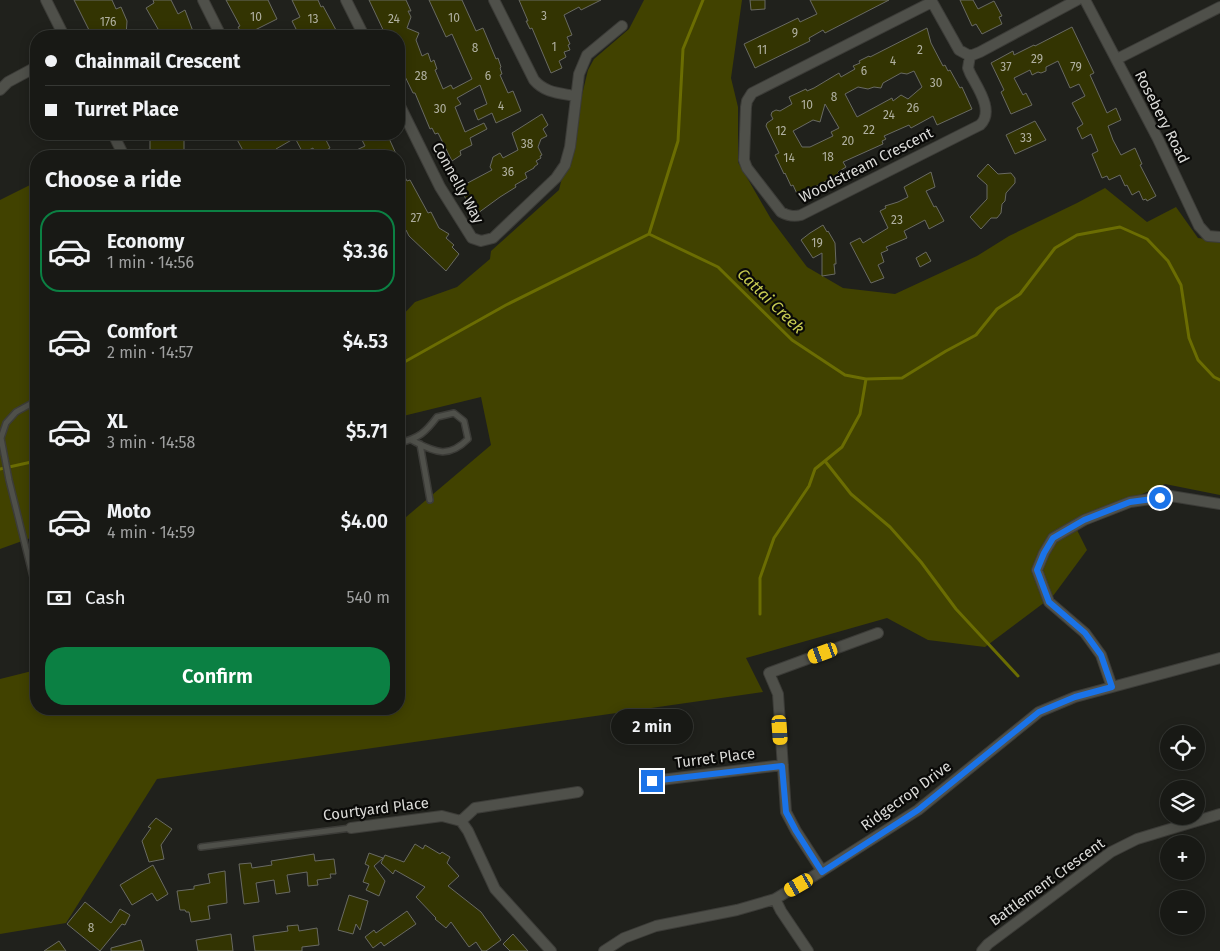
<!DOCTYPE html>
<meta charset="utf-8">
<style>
body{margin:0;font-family:"Fira Sans",sans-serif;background:#252622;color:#f1f3f6;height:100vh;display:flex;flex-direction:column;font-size:19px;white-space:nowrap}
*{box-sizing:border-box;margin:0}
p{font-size:16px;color:#9fa0a0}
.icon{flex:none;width:28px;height:28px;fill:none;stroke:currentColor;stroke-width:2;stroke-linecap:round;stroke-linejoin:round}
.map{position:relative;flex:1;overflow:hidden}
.drawer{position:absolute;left:30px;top:150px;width:375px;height:565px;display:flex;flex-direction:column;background:#181915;border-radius:20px;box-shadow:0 2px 12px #0003,0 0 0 1px #363834}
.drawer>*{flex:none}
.hud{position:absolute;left:30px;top:30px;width:375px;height:110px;border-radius:20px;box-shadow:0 2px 12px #0003,0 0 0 1px #363834;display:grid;align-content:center;height:110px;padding:0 15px;background:#181915}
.tools{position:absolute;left:1160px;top:725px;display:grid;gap:10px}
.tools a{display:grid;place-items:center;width:45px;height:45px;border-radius:50%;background:#181915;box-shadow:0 2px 12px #0003,0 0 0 1px #363834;font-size:25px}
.end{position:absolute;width:22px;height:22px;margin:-11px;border:6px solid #1a73e8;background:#fff;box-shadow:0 0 0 2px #fff}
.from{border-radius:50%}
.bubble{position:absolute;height:35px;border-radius:18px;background:#181915;box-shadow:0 2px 12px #0003,0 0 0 1px #363834;font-size:16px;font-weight:600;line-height:35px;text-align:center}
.car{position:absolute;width:15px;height:30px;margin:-15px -8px;border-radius:6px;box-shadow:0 0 4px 1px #0007;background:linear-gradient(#f5c518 24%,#345 0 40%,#f5c518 0 76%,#345 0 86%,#f5c518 0)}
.hud b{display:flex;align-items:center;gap:18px;height:48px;font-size:19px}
.hud b+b{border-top:1px solid #363834}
.hud i{width:12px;height:12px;background:#f1f3f6}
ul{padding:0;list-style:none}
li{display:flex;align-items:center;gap:15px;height:82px;margin:0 10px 8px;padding:0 5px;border:2px solid transparent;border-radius:20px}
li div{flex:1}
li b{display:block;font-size:19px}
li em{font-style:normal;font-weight:600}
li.active{border-color:#0b8043}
li>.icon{width:45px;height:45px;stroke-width:1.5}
h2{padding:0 15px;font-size:22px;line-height:60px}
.pay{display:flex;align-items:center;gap:12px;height:55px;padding:0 15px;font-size:19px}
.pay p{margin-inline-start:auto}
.action{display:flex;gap:10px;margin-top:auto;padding:10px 15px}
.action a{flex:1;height:58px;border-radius:20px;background:#0b8043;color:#fff;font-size:20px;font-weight:600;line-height:58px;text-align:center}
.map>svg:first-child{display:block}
</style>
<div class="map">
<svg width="1220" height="951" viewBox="0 0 1220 951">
<rect width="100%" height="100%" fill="#20211c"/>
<path fill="#414200" d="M644 0H742L731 78 738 107V162L771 219 807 267 843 288 895 294 977 256 1009 236 1077 203 1105 188 1147 222 1176 207 1198 238 1220 241V495L1165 484 1074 524 1087 550 1053 596 985 647 928 640 887 618 746 658 763 692 157 779 66 923 0 934V679L36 670V709H399V523L491 445 481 397 399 417V319L415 302 457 287 490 259 491 251 559 190 588 70 594 59 629 29Z
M36 182V536L0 549V200Z"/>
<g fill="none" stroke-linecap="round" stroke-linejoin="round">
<path stroke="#6b6d02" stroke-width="3" d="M649 234 678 141 683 49 703 0
M399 365 506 305 649 234 718 267 792 340 845 375 866 379 902 378 946 351 976 335 997 309 1020 294 1055 248 1077 235 1120 227 1147 239 1168 261 1181 285 1189 338 1198 360 1214 377 1220 380
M825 461 851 494 890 527 921 562 956 609 1018 676
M0 469 36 461
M760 614V578L774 538 809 486 815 469 842 447 860 414 866 379"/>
</g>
<path fill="#333402" stroke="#696a63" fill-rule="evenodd" d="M74 0H112L116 9 121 7 127 21 126 36H92Z
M153 0H171L178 14 185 10 194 34 189 36H162L146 8 154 3Z
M226 0H268L277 19 253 31 255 36H243L238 27 240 26Z
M292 0H318L321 7 323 6 336 30 324 36H306L304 32 299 35 292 21 300 17Z
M369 0H406L411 11H408L411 17 407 28 419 33 416 40 422 56 428 53 431 62 434 60 437 69 435 70 443 89 451 85 453 89 472 79 452 34 446 37 429 0H462L476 31 483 28 496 59 498 58 501 67 500 68 502 74 500 75 508 93 513 91 521 111 496 123 492 113 478 120 474 110 487 104 480 85 457 98 461 104 455 107 465 132 484 123 487 129 470 138 472 145 460 151 461 155 452 161 438 133 435 134 432 128 430 129 415 93H413L399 64V36H386Z
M519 0H601L581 10 579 7 564 15 572 35 567 37 570 44 568 45 570 50 564 52 566 57 559 61 562 68 551 73 532 28 530 29 526 21H528Z
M750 0H765V9L751 10Z
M810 0H889L825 33 823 30 809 38 810 41 755 68 744 44 798 18 800 22 817 14Z
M960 0H973L978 9 994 1 1002 16 999 17 1002 24 982 34 976 24 972 26Z
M1072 27 1094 73 1090 75 1107 113 1116 108 1121 120 1108 126 1113 140 1121 155 1135 148 1142 164 1140 165 1156 196 1147 201 1146 199 1143 200 1139 191 1132 195 1127 185 1125 186 1120 175 1109 180 1107 176 1102 178 1092 154 1098 151 1091 134 1082 139 1077 128 1083 124 1072 103 1085 96 1079 84 1070 88 1058 61 1046 67V71L1041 73 1038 72 1032 75 1030 70 1014 78 1023 95 1026 93 1032 105 1011 114 1001 92 1004 90 991 63 1013 51 1014 55 1034 45 1035 46Z
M927 28 931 43 943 66 945 65 948 71 950 70 960 88 962 87 972 109 937 125 933 116 911 128 909 125 884 136 886 139 882 141 883 144 843 162 846 167 838 172 839 174 798 196 793 185 791 186 785 173 784 174 775 155 779 153 766 126 767 123 773 119 771 115 772 112 776 110 780 111 792 104 789 97 806 89 807 91 814 88 839 73 841 77 855 69 853 66 860 63 859 61 869 56 870 57ZM914 71 922 87 908 99 901 95 893 101 892 98 857 117 845 94 858 87 868 89 874 87 881 88 883 83 901 73 907 74ZM825 104 839 128 831 132 833 136 810 147H802L793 131 813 120 820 122Z
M542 114 548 125 543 129 547 136 541 139 538 147 542 155 540 156 541 158 536 161 538 164 534 167V168L525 173 527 178 515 185 516 187 500 197 474 216 460 187 492 170 490 167 493 157 500 153 503 158 518 150 512 133Z
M1035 121 1046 140 1015 154 1006 135Z
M153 134H184V154H180V156H158L159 153H150V140H153Z
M234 134H323L330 148 316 156 313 148 303 153 295 138 276 149 280 156H246Z
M359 134H387L397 156H344L365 146Z
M988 164 998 174 1011 173 1015 178V183L1006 193 1005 201 1002 204 1001 213 997 218H991L981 229 970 217 987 199V185L977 176Z
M399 166 407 181 410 180 428 213 431 212 439 228 449 234 446 238 454 245 452 247 459 254 446 271 409 236 406 230 401 233 399 228Z
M931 172 935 187 926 191 934 207 936 206 944 221 929 229 925 220 904 231 907 238 886 247 888 250 881 253 884 262 878 265 884 278 871 283 850 243 860 238 863 243 888 228 880 211 886 208 885 206 898 202 908 197 904 187Z
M823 225 827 232 828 231 835 243 836 264H834L835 274 822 276V253L813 258 801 240 810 233Z
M926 252 931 261 920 267 916 258Z
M156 818 172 829 161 845 164 859 149 862 142 841 151 828 148 827Z
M415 844 423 849 425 845 440 854 442 852 450 857 447 863 459 876 448 886 481 912 501 940 486 951H482L476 942 469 947 451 922 446 928 435 919 436 918 416 897 425 887 395 870 393 874 381 863 385 855 404 862Z
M369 853 383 858 374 866 385 881 379 896 366 890 369 884 363 882 369 866 365 864Z
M314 854 315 861 334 859 336 874H330L331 878 317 880 318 885 308 886 307 872 287 875 290 892 276 894 274 880 256 883 259 902 244 904 239 864 251 863 252 868 272 865 271 861Z
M153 865 168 894 157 901 152 893 132 905 120 885Z
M225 871 227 903 208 906 210 919 191 922 189 912H186L185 910H180L177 891 194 889V886L210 883 208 874Z
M349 895 368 901 360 930 356 924 353 934 338 930Z
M85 902 111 923 120 909 130 915 125 925 122 924 100 951 67 924Z
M407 911 416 924 384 946 381 942 373 948 365 937 374 930 376 933Z
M298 925 299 931 317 928 319 945 302 947V951H255L253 936 288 931 287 926Z
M231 934 233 951H198L196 940Z
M513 934 528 951H510L503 944Z
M141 940 144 951H111V948Z
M59 941 66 951H44Z"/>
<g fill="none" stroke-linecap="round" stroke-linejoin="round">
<defs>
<path id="service" d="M36 401 16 412 6 423 1 438 9 480 36 589
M399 443C419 438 425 433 437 417L454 413 464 421 468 439C447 460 434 451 411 440
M420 444 430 500
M201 847 351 828"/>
<path id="minor" d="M46 0 64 36
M203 0 221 36
M346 0 364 36
M494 0 534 80C545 93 560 93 575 96
M931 0 959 50 970 56
M1085 0 1158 139 1199 226 1208 236 1220 237
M932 2 752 93 747 101 746 107 744 160 747 168 781 212C788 216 793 217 801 215L980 125C995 111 977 87 970 73L968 68 970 56
M970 56 980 52 1077 0
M1117 59 1220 7
M0 90 8 82 36 67
M399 104 440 187 472 238 481 241 493 238 556 178 565 165 570 147 579 74 587 55 622 26
M113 134 124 156
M1112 687 1101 655 1085 633 1049 602 1037 570 1044 553 1053 538 1084 520 1130 502 1171 496 1220 504
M652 781 783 765
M461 821 468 831 495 889 551 951
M351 828 442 816 461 821 475 808 578 792
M822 871 796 831 786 812 778 694 769 673 878 633
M775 899 781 911 808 951
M604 951 624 938 656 926 737 910 775 899 822 871 918 810 1039 712 1075 697 1220 658
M982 951 988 944 1111 852 1137 839 1220 814"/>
</defs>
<use href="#service" stroke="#3c3c38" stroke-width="8"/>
<use href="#minor" stroke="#3c3c38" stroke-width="12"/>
<use href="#service" stroke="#4f504a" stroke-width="5"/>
<use href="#minor" stroke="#4f504a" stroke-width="10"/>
</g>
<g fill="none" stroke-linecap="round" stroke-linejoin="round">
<path stroke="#1a73e8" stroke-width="6" d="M652 781 782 766 786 812 796 831 822 872 918 810 1039 712 1075 697 1112 687 1101 655 1085 633 1049 602 1037 570 1044 553 1053 538 1084 520 1130 502 1160 498"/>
</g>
<g text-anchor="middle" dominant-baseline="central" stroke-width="4.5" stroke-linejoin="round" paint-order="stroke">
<g font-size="12" fill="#b1b1a2">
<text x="544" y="16">3</text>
<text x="256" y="17">10</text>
<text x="454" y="18">10</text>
<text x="313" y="19">13</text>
<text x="394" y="19">24</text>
<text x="108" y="22">176</text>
<text x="795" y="33">9</text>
<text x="554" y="47">1</text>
<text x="475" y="48">8</text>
<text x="762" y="50">11</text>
<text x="920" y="50">2</text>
<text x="1037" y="59">29</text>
<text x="893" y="61">4</text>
<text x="1006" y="67">37</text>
<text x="1076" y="67">79</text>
<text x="864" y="71">6</text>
<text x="421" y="76">28</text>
<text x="488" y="76">6</text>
<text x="936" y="83">30</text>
<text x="834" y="97">8</text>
<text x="807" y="105">10</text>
<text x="501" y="106">4</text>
<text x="913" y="108">26</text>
<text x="440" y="109">30</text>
<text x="889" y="115">24</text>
<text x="869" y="130">22</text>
<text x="781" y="131">12</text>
<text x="1026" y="138">33</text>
<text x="848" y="141">20</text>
<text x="527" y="144">38</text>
<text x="828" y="157">18</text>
<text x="789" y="158">14</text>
<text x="508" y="172">36</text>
<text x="416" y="218">27</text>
<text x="897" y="220">23</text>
<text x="817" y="243">19</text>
<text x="91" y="928">8</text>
</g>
<g font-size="15" fill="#dbdbd8" stroke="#0a0a08">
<text transform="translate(1162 117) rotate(63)">Rosebery Road</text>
<text transform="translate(866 165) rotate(-27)">Woodstream Crescent</text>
<text transform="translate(458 183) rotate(61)">Connelly Way</text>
<text transform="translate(715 758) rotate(-7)">Turret Place</text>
<text transform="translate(906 796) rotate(-36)">Ridgecrop Drive</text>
<text transform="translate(376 809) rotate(-7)">Courtyard Place</text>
<text transform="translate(1047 882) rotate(-36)">Battlement Crescent</text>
</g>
<g font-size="16" font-style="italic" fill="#c7cb52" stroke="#0a0a08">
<text transform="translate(771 301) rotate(44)">Cattai Creek</text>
</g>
</g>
</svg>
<div class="tools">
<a><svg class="icon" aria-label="locate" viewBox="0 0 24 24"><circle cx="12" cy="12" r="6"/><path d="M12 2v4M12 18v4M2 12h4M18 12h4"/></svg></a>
<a><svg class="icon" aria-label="layers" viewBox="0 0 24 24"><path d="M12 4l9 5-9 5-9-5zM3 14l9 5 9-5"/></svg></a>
<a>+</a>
<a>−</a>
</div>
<i class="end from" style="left:1160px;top:498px"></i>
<i class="end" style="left:652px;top:781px"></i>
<div class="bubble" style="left:611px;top:709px;width:82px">2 min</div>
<i class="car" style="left:823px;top:653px;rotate:250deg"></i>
<i class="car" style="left:780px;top:730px;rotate:176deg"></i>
<i class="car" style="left:799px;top:885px;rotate:240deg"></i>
<div class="hud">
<b><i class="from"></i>Chainmail Crescent</b>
<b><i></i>Turret Place</b>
</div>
<section class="drawer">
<h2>Choose a ride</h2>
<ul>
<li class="active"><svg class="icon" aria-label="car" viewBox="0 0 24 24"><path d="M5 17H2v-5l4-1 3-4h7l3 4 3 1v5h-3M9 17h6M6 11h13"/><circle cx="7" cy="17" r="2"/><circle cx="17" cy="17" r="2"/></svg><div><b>Economy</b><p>1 min · 14:56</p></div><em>$3.36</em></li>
<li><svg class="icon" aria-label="car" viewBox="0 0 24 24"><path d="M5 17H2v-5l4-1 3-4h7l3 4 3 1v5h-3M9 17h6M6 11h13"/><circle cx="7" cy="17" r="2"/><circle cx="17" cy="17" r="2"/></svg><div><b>Comfort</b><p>2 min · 14:57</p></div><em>$4.53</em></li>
<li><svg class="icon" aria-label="car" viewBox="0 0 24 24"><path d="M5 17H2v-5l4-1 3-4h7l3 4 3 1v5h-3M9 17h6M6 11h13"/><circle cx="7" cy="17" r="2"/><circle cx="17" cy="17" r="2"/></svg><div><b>XL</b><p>3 min · 14:58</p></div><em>$5.71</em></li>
<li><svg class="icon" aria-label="car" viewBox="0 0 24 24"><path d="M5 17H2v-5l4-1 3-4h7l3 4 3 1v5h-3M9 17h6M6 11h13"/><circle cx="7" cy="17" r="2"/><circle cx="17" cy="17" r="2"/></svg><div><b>Moto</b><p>4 min · 14:59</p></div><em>$4.00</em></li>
</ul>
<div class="pay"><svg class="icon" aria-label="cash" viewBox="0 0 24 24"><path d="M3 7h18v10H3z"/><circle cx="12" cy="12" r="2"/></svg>Cash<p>540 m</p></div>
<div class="action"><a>Confirm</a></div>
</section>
</div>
